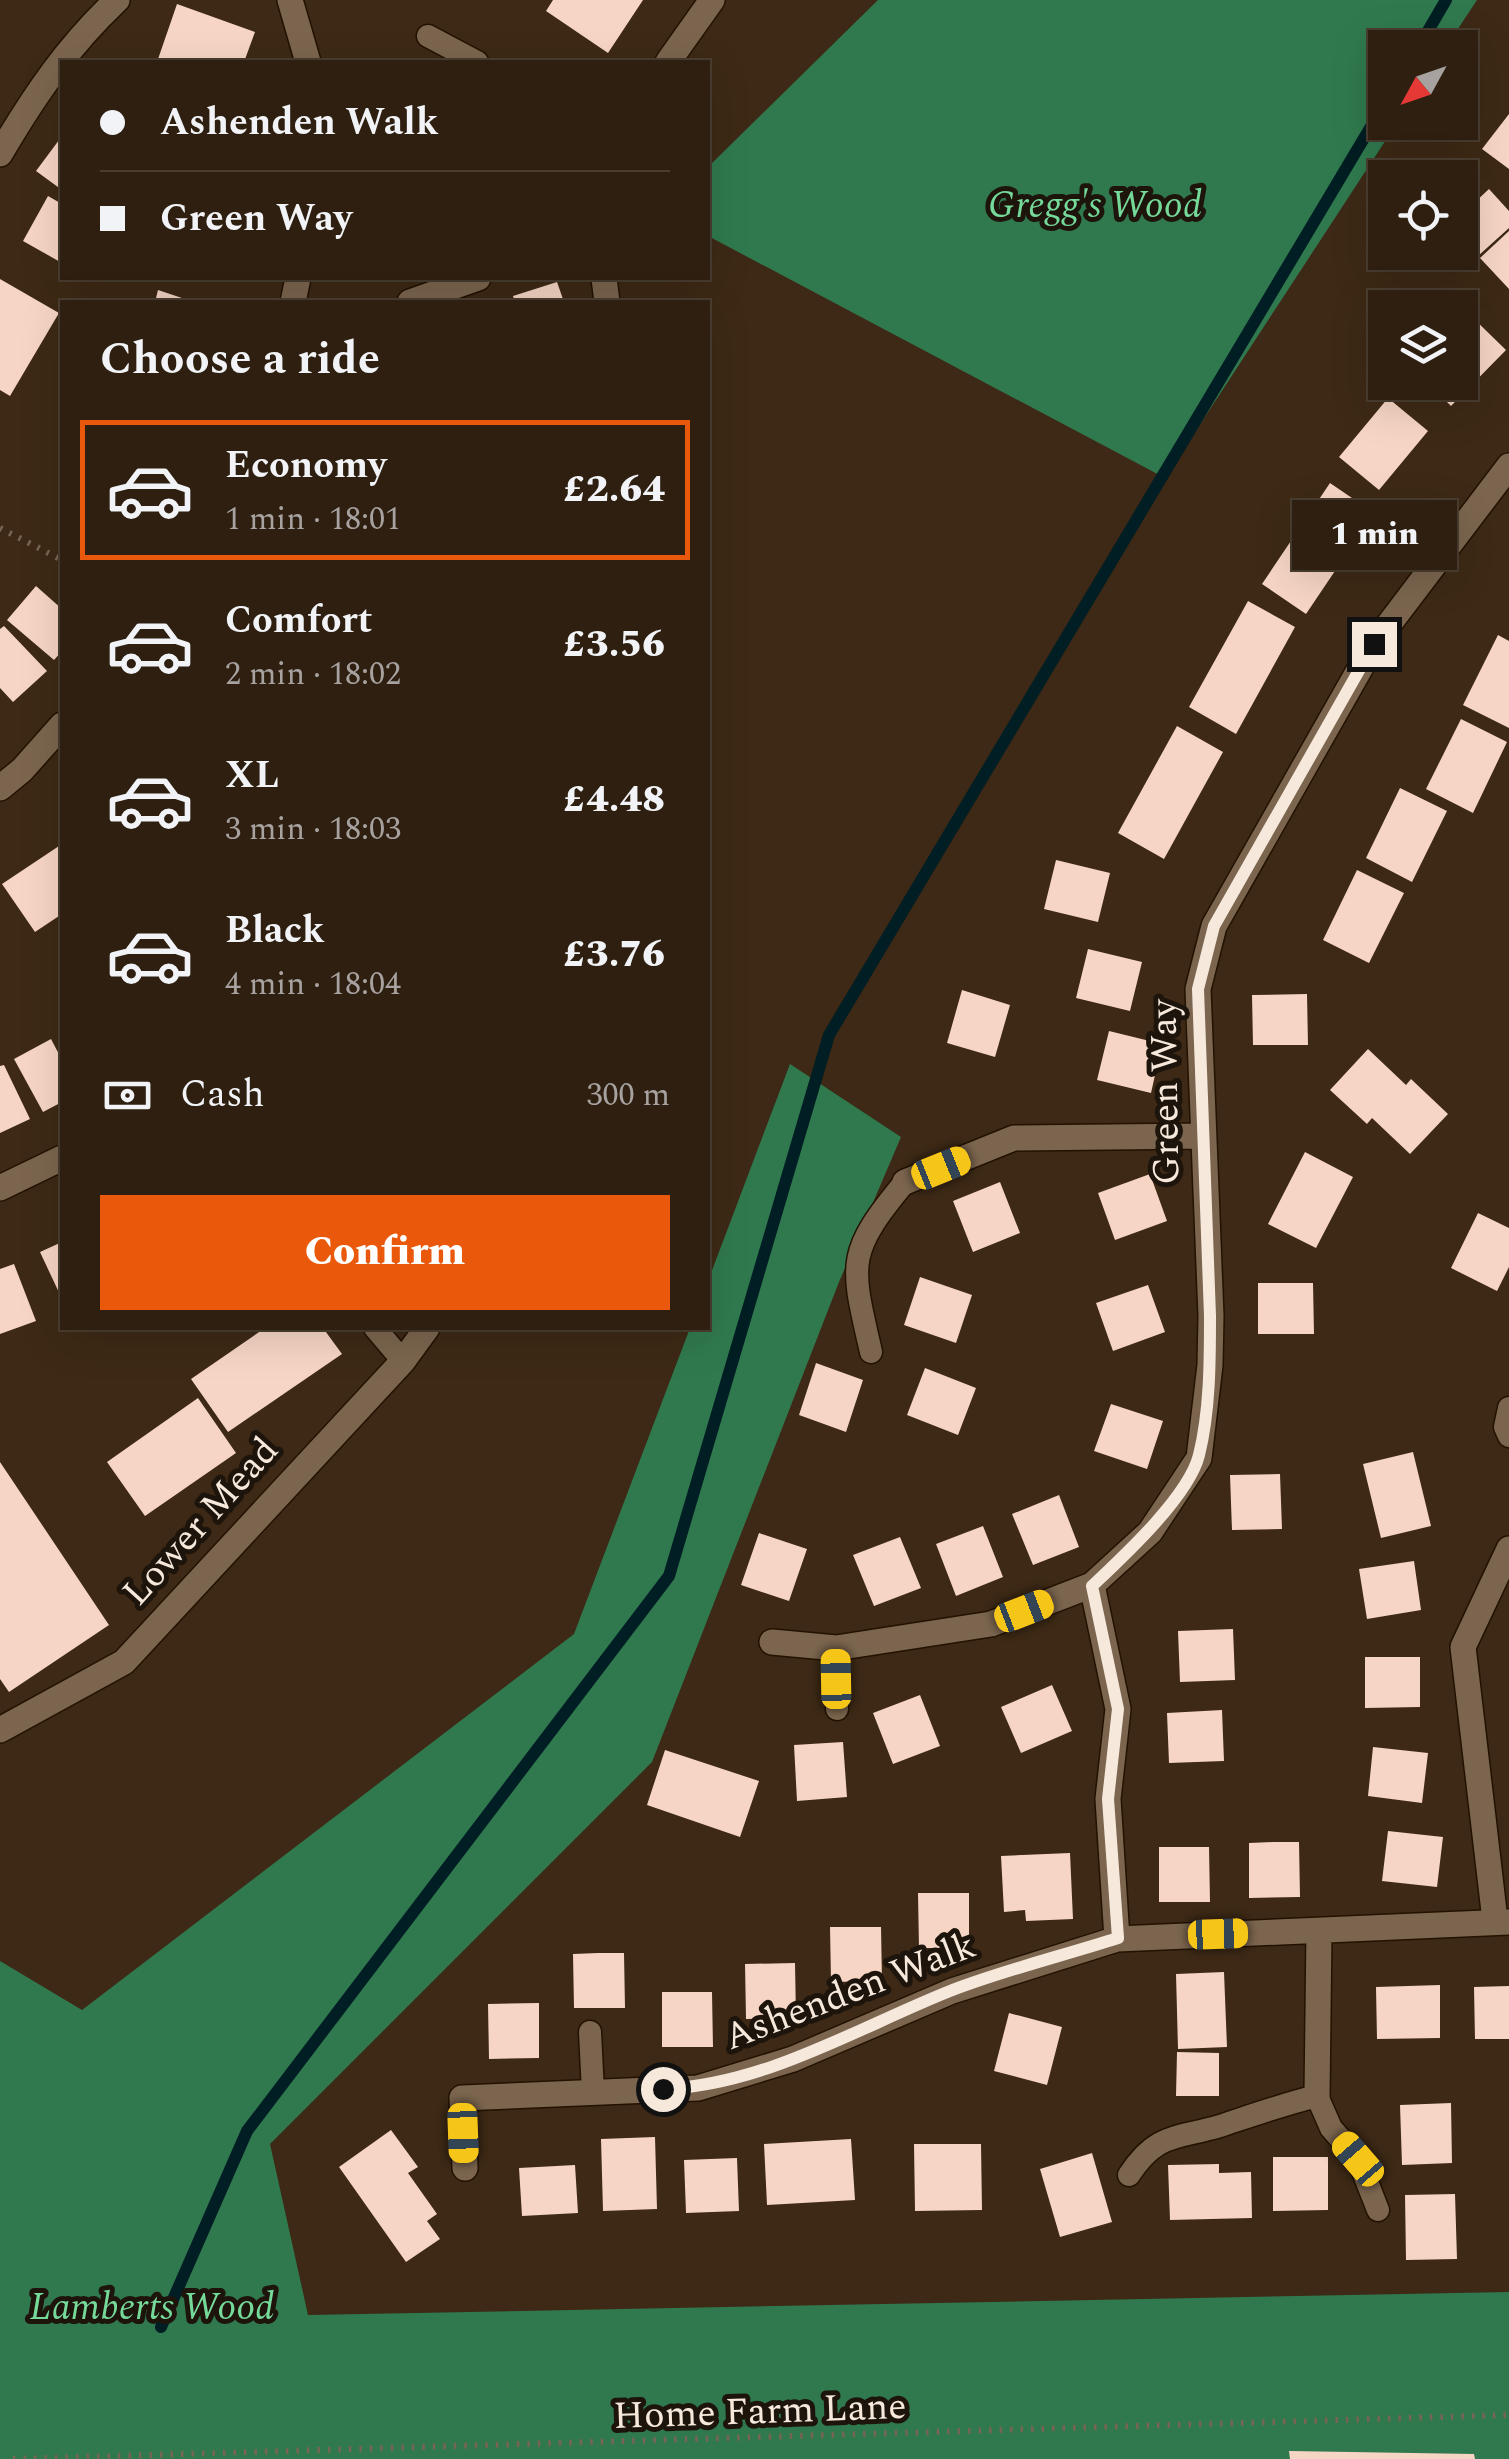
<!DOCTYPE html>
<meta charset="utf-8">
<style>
body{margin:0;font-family:Spectral,serif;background:#3a2c1e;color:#f1f3f6;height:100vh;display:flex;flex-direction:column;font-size:38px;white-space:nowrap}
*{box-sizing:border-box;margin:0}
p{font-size:32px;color:#a7a29f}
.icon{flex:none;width:55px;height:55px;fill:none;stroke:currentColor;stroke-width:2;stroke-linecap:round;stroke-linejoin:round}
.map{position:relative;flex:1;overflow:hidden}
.drawer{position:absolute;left:60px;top:300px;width:650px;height:1030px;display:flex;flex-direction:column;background:#2e1f10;border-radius:0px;box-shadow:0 10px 40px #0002,0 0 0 2px #493d30}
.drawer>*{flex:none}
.guide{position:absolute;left:60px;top:60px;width:650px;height:220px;border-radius:0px;box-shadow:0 10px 40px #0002,0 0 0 2px #493d30;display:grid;align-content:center;height:220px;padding:0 40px;background:#2e1f10}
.needle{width:65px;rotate:230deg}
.fabs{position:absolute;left:1368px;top:30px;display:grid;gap:20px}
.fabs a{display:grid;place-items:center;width:110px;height:110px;border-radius:0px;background:#2e1f10;box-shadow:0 10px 40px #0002,0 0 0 2px #493d30;font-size:50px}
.end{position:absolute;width:45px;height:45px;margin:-22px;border:12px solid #f6e9dc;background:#111;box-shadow:0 0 0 5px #111}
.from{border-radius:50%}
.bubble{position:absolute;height:70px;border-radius:0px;background:#2e1f10;box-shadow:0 10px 40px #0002,0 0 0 2px #493d30;font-size:32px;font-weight:800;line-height:70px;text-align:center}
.car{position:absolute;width:30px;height:60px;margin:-30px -15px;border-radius:12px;box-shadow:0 0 8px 2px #0007;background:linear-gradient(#f5c518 24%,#345 0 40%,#f5c518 0 76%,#345 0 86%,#f5c518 0)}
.guide b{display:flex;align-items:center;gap:35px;height:95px;font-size:38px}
.guide b+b{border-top:2px solid #493d30}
.guide i{width:25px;height:25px;background:#f1f3f6}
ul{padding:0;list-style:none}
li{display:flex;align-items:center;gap:30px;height:140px;margin:0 20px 15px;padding:0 20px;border:5px solid transparent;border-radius:0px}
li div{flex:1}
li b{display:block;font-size:38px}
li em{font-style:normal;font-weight:800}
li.on{border-color:#ea580c}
li>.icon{width:90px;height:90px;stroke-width:1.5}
h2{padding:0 40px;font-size:45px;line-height:120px}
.pay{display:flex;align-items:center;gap:25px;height:110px;padding:0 40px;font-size:38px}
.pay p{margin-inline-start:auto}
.primary-button{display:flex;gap:20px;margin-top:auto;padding:20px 40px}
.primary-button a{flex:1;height:115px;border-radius:0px;background:#ea580c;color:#fff;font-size:40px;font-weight:800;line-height:115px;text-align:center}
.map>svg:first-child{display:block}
</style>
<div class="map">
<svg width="1509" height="2459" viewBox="0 0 1509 2459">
<rect width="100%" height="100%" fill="#3d2915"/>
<path fill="#30794e" d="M878 0H1477L1446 47 1385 48V122L1397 123 1165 478 708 236V167Z
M790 1064 901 1137 839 1282 652 1762 270 2144 308 2315 1509 2292V2459H0V1961L82 2010 574 1634 690 1328H708V1281Z"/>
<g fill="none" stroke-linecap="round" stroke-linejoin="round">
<path stroke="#001e23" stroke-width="12" d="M1418 48 1446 0
M161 2327 247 2131 669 1576 829 1035 1385 103"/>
</g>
<path fill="#f6d5c4" d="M553 0H643L608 53 546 11Z
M177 4 255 32 244 62H157Z
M1509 114V169L1482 149Z
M62 136V190L36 171Z
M1489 189 1509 211V228L1478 256 1460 236V216Z
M48 196 62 204V263L23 241Z
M1509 231V289L1480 258Z
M0 279 59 313 10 396 0 390Z
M557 282 564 302H515L513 296Z
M158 290 194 302H155Z
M1468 313 1506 350 1451 406 1427 382H1460V321Z
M1388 398 1428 431 1379 490 1339 457Z
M1330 483 1374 513 1306 614 1262 584Z
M36 586 62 609V651L54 660 7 620Z
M1248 601 1295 627 1236 734 1189 707Z
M4 626 47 671 13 702 0 688V629Z
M1498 635 1509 641V728L1463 705Z
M1461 719 1507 742 1473 813 1426 789Z
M1177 726 1223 752 1164 859 1118 833Z
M1400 788 1447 811 1412 882 1366 858Z
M62 844V914L35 932 2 884Z
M1056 860 1110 873 1098 922 1044 909Z
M1357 870 1404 893 1369 963 1323 940Z
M1088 949 1142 962 1130 1011 1076 998Z
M962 990 1010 1005 995 1057 947 1043Z
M1307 994 1308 1045H1253L1252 995Z
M1109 1031 1162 1044 1151 1093 1097 1080Z
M51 1039 62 1060V1102L43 1112 14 1059Z
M1368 1049 1406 1085 1411 1079 1448 1114 1410 1154 1372 1118 1367 1124 1330 1090Z
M4 1065 30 1119 0 1133V1066Z
M1305 1152 1353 1177 1316 1248 1268 1224Z
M1150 1174 1167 1221 1115 1240 1098 1193Z
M1000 1182 1020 1233 973 1252 953 1201Z
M1478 1213 1509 1228V1267L1497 1291 1451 1268Z
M62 1242V1299L40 1252Z
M14 1264 36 1321 0 1334V1269Z
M920 1277 972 1295 956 1343 904 1325Z
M1258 1283H1313L1314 1334H1258Z
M1148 1285 1165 1332 1113 1351 1096 1303Z
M265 1328H323L342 1354 228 1432 191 1379Z
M816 1363 863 1380 846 1432 799 1415Z
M925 1368 976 1388 958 1435 907 1415Z
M198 1398 236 1453 145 1516 107 1462Z
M1111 1404 1163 1421 1147 1469 1094 1451Z
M1413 1452 1431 1526 1381 1538 1363 1464Z
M0 1462 109 1625 9 1692 0 1679Z
M1280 1474 1282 1529 1232 1530 1230 1475Z
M1059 1495 1079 1547 1033 1565 1012 1514Z
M983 1526 1003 1577 956 1596 936 1544Z
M759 1533 807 1549 789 1601 741 1585Z
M900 1537 921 1588 874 1606 853 1555Z
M1414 1561 1421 1610 1367 1619 1359 1569Z
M1233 1629 1235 1680 1180 1682 1178 1631Z
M1365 1657H1420V1707L1365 1708Z
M1052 1685 1072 1731 1021 1753 1001 1707Z
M920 1695 940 1746 893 1764 873 1713Z
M1222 1710 1224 1761 1169 1763 1167 1713Z
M843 1742 847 1797 797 1801 794 1745Z
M1373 1747 1428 1753 1422 1803 1368 1796Z
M665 1750 759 1781 740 1837 647 1805Z
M1388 1831 1443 1837 1437 1887 1382 1881Z
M1273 1842H1299L1300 1897 1249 1898V1843Z
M1159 1847H1209L1210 1902H1159Z
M1070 1853 1073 1919 1026 1921 1025 1910 1004 1912 1001 1856Z
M918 1893H969V1948H919Z
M830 1927H881L882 1981 831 1982Z
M598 1953H624L625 2008H574L573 1954Z
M795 1963 796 2018 746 2019 745 1964Z
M1224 1972 1227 2047 1178 2049 1176 1974Z
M1440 1985V2038L1377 2039 1376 1987Z
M1509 1986V2039H1475L1474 1987Z
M662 1992H712L713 2047H662Z
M539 2003V2058L489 2059 488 2004Z
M1009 2013 1062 2027 1047 2085 994 2071Z
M1177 2052 1219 2053V2096H1176Z
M1451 2103 1452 2163 1402 2165 1400 2105Z
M391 2130 418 2167 408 2173 437 2214 427 2221 440 2239 406 2262 339 2167Z
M655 2137 657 2209 603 2211 601 2139Z
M851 2139 855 2200 767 2205 764 2144Z
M914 2144H981L982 2210 915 2211Z
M1092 2153 1112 2222 1060 2237 1040 2169Z
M1273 2157H1328V2210L1273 2211Z
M737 2158 739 2211 686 2213 684 2160Z
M1219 2164V2173L1251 2172 1252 2218 1170 2220 1168 2165Z
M575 2165 578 2213 522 2216 519 2168Z
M1455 2194 1457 2259 1406 2260 1405 2195Z
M1289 2451 1474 2454 1475 2459H1290Z"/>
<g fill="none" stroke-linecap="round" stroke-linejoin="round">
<defs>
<path id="service" d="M428 36 477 62
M375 1328 403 1361
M871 1352C851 1264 845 1254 905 1182
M1509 1408 1505 1427 1509 1436
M836 1648 837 1709
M590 2032 593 2092
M1129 2175C1157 2132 1177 2139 1220 2126 1253 2115 1284 2104 1317 2096L1331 2128 1358 2159 1378 2210"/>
<path id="minor" d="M290 0 308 62
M668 62 712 0
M0 154C34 96 68 46 117 0
M604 278 607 302
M293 302 298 278
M410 302 478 278
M0 788 22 770 62 725
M905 1182 1014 1138 1203 1136
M0 1188 62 1158
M1092 1585 1118 1709 1108 1799 1117 1939
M772 1642 836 1648 991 1624 1092 1585 1150 1532 1199 1458 1210 1365 1211 1316 1198 989 1214 926 1374 644 1509 466
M0 1730 124 1662 403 1361 427 1328
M1495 1920 1463 1647 1509 1549
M1317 2096 1319 1931
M465 2168 462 2098 698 2088 793 2059 952 1991 1117 1939 1509 1922"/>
</defs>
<use href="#service" stroke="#231200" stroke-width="25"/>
<use href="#minor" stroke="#231200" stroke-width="28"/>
<path stroke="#776553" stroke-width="6" stroke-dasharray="2.5 8" stroke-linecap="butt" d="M0 528 62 560
M13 2459 1509 2415"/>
<use href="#service" stroke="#7b654e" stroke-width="22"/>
<use href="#minor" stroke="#7b654e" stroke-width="25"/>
</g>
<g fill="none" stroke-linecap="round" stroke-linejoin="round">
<path stroke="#f6e9dc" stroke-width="12" d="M663 2089C765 2085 857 2028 950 1991 1004 1970 1062 1956 1118 1938L1108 1799 1118 1709 1092 1586C1123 1557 1189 1496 1199 1455 1210 1411 1210 1361 1210 1316L1198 989 1214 926 1374 644"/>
</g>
<g text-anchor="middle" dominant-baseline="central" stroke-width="10" stroke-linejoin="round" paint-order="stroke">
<g font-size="38" font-style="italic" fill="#75d99a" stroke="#1d140b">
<text x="1095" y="206">Gregg's Wood</text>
<text x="152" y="2308">Lamberts Wood</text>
</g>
<g font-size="38" fill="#f6e9dc" stroke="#1d140b">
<text transform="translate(1166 1092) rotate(-91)">Green Way</text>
<text transform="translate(201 1522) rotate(-48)">Lower Mead</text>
<text transform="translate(850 1992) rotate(-21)">Ashenden Walk</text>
<text transform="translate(760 2412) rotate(-2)">Home Farm Lane</text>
</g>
</g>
</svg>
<div class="fabs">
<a><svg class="needle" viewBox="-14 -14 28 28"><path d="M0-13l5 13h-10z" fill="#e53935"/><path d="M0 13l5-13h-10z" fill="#a7a29f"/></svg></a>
<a><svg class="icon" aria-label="locate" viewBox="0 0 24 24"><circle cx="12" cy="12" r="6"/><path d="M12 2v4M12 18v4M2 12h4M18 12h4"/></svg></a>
<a><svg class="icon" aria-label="layers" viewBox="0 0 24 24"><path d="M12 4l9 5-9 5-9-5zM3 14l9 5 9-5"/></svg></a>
</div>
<i class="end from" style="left:663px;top:2089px"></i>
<i class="end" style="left:1374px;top:644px"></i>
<div class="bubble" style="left:1292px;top:500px;width:165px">1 min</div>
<i class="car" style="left:941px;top:1168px;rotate:68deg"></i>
<i class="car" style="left:1024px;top:1611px;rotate:69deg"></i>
<i class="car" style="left:836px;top:1679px;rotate:359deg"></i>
<i class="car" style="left:1218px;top:1934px;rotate:88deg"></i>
<i class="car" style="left:463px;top:2133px;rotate:178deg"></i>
<i class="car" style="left:1358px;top:2159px;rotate:319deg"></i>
<div class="guide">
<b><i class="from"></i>Ashenden Walk</b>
<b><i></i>Green Way</b>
</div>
<section class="drawer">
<h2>Choose a ride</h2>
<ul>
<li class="on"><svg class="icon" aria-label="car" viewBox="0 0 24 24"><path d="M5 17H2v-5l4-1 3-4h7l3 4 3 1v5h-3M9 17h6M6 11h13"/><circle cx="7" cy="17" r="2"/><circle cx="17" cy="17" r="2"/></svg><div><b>Economy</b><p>1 min · 18:01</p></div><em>£2.64</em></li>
<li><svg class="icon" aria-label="car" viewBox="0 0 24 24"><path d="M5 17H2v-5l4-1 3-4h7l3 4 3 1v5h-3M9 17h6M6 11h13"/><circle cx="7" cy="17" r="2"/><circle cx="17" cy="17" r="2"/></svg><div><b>Comfort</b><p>2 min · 18:02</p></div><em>£3.56</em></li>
<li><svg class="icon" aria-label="car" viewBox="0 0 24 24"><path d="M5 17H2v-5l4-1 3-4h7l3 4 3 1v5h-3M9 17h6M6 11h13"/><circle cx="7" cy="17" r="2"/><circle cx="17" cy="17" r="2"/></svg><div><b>XL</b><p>3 min · 18:03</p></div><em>£4.48</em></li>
<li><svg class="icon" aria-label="car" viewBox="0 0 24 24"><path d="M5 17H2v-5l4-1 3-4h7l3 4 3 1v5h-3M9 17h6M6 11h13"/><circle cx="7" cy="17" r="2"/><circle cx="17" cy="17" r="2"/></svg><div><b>Black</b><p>4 min · 18:04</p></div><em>£3.76</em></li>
</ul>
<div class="pay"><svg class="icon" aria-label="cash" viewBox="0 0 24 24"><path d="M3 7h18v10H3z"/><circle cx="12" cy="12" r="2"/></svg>Cash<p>300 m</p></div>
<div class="primary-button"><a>Confirm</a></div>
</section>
</div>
